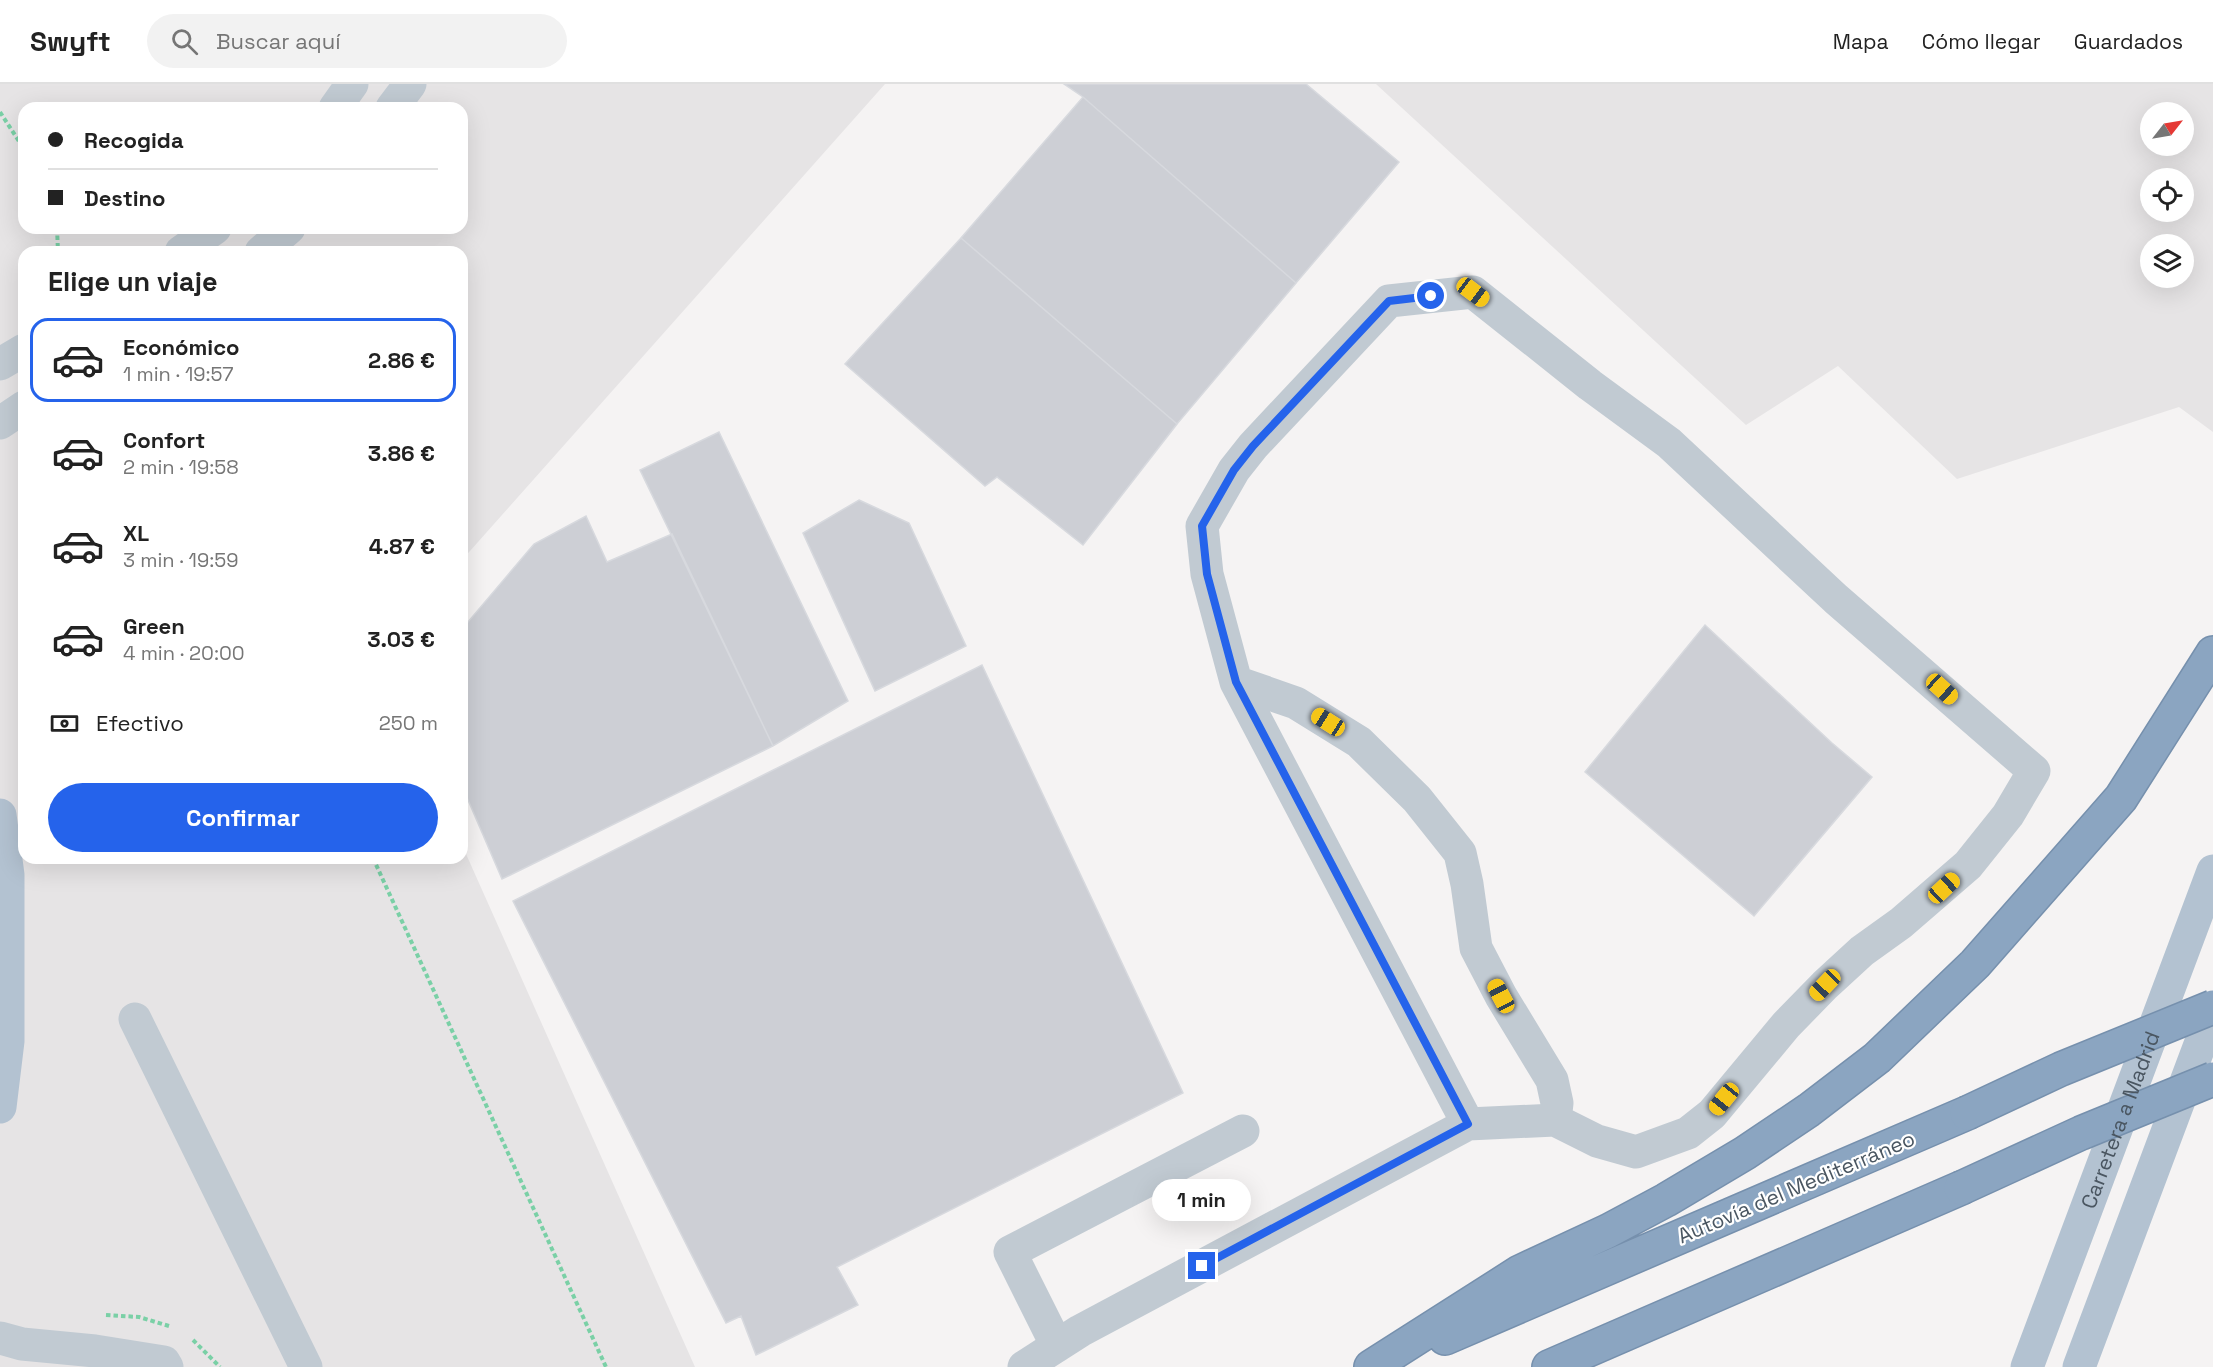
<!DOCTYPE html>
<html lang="es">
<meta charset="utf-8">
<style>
body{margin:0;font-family:"Space Grotesk",sans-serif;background:#f2f2f2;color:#222;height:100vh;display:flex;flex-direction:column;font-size:22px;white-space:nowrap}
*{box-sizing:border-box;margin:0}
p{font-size:20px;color:#767676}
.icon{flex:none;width:33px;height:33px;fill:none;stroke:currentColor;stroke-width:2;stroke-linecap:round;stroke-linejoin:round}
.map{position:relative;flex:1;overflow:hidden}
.side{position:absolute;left:18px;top:162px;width:450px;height:618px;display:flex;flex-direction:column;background:#fff;border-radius:18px;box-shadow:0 6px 24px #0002}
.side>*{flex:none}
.hud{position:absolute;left:18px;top:18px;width:450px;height:132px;border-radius:18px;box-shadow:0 6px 24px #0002;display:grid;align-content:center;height:132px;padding:0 30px;background:#fff}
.needle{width:39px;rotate:59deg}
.buttons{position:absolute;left:2140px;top:18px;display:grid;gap:12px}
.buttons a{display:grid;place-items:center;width:54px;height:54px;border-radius:50%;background:#fff;box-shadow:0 6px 24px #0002;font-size:30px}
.end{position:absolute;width:27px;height:27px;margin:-14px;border:8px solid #2563eb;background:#fff;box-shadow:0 0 0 3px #fff}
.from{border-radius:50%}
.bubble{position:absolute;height:42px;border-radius:21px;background:#fff;box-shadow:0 6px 24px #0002;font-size:20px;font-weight:700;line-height:42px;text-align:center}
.car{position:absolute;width:18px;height:36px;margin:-18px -9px;border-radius:8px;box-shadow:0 0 4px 2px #0007;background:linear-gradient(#f5c518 24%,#345 0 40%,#f5c518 0 76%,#345 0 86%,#f5c518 0)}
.hud b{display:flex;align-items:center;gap:21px;height:57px;font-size:22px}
.hud b+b{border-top:2px solid #e0e0e0}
.hud i{width:15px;height:15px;background:#222}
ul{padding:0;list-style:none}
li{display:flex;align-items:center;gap:18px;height:84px;margin:0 12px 9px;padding:0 18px;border:3px solid transparent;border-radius:18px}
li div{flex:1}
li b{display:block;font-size:22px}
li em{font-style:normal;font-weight:700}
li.selected{border-color:#2563eb}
li>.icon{width:54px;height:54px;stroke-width:1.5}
h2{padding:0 30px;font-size:27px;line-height:72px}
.pay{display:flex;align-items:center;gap:15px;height:66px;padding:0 30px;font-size:22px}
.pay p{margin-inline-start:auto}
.cta{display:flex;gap:12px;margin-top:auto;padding:12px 30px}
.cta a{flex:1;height:69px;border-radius:36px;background:#2563eb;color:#fff;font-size:24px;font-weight:700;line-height:69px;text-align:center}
header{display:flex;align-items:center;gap:36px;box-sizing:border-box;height:84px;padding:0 30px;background:#fff;border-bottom:2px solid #e0e0e0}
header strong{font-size:28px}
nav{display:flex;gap:33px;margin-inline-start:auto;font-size:21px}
.search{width:420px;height:54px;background:#f2f2f2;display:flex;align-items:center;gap:15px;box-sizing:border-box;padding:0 21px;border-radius:33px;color:#767676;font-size:22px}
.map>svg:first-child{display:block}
</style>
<header>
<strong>Swyft</strong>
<div class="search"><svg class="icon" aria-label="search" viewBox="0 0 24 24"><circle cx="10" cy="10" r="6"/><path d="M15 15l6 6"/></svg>Buscar aquí</div>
<nav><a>Mapa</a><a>Cómo llegar</a><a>Guardados</a></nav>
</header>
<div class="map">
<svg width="2213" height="1283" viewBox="0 0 2213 1283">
<rect width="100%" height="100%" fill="#f5f3f3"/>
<path fill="#e6e4e5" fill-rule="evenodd" d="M0 0H885L462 476V168H24V774H462V761L695 1283H0ZM24 24H462V144H24Z
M1376 0H2213V348L2179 323 1957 395 1838 282 1746 341ZM2151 28H2184V62H2151ZM2151 94H2184V128H2151ZM2151 160H2184V194H2151Z"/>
<path fill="#cdcfd5" stroke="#d7d9de" stroke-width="1.5" d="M1064 0H1306L1399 78 1296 199 1083 13Z
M1083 13 1296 199 1177 340 961 154Z
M961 154 1177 340 1083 461 997 393 985 402 845 280Z
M719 348 848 617 773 662 640 386Z
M859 416 909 439 966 562 875 607 803 449Z
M586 432 607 478 672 450 773 662 502 795 462 702V545L534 460Z
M1705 541 1832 659 1872 693 1754 832 1585 688Z
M982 581 1183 1009 837 1183 858 1221 756 1271 741 1232 726 1239 513 817Z"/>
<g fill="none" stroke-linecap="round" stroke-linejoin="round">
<defs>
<path id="highway" d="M1445 1254 1967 1029
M1371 1283 1520 1188 1608 1147 1666 1116 1745 1069 1809 1026 1877 974 1975 880 2121 714 2213 569
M1549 1283 1961 1104"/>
</defs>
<use href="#highway" stroke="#7690ad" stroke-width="36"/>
<path stroke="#7ad0a6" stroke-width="4" stroke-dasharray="4.5 3" stroke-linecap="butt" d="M0 28 24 65
M57 144 58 168
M373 774 606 1283
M106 1231 139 1233 169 1242
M193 1256 220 1283"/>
<path stroke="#c1cad2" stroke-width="33" d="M335 24 352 0
M392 24 410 0
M181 168 215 144
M261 168 289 144
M0 280 24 266
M0 339 24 323
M1236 598 1296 619 1359 658 1417 715 1460 769 1467 800 1476 864 1501 912 1552 996 1557 1019 1555 1036
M135 935 306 1283
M0 1254 22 1260 95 1267 164 1278 167 1283
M1057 1262 1010 1168 1243 1047
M1024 1283 1080 1247 1468 1040 1555 1036 1597 1057 1636 1068 1688 1049 1712 1030 1786 941 1825 901 1862 867 1901 839 1968 781 2008 731 2034 687 1836 515 1669 359 1590 301 1473 208 1389 217 1253 362 1234 386 1202 442 1207 490 1236 598 1468 1040"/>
<g stroke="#b3c2d1" stroke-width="33">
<path d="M0 731 8 791V957L0 1023"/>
<path id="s1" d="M2027 1283 2213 787"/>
<path d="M2079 1283 2213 926"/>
</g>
<use href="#highway" stroke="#8ba5c1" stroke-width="33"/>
<defs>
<path id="highway-bridge" d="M1967 1029 2061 985 2213 923
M1961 1104 2081 1049 2213 995"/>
</defs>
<use href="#highway-bridge" stroke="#7690ad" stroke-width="36" stroke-linecap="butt"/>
<use href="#highway-bridge" stroke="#8ba5c1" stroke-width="33"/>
</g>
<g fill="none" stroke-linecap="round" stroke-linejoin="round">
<path stroke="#2563eb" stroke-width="8" d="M1202 1182 1468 1040 1236 598 1207 490 1202 442 1234 386 1253 362 1389 217 1431 212"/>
</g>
<g text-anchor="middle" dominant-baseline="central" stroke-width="4.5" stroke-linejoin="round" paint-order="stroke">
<g font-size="21" fill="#4a5661" stroke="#fff">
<text stroke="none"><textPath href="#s1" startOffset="264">Carretera a Madrid</textPath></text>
<text transform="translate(1796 1103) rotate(-23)">Autovía del Mediterráneo</text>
</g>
</g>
</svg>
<div class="buttons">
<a><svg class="needle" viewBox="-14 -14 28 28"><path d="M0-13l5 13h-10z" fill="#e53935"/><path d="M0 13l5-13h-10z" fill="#767676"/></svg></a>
<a><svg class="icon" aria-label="locate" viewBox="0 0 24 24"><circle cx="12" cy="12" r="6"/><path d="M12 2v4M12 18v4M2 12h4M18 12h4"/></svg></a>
<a><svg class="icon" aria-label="layers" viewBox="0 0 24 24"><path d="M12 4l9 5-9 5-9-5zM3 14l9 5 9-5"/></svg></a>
</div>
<i class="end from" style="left:1431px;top:212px"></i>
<i class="end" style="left:1202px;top:1182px"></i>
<div class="bubble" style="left:1152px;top:1095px;width:99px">1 min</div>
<i class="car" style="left:1473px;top:208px;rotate:127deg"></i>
<i class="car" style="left:1942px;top:605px;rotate:132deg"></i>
<i class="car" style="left:1328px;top:638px;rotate:302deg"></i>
<i class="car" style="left:1944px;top:804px;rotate:47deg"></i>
<i class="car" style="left:1825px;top:901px;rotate:224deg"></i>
<i class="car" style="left:1501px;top:912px;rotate:332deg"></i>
<i class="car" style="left:1724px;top:1015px;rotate:219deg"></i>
<div class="hud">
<b><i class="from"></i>Recogida</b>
<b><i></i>Destino</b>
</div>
<section class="side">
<h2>Elige un viaje</h2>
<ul>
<li class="selected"><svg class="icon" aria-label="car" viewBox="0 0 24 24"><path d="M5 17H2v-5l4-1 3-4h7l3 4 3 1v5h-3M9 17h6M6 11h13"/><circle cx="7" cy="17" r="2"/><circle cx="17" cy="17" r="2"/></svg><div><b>Económico</b><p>1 min · 19:57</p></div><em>2.86 €</em></li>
<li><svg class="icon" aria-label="car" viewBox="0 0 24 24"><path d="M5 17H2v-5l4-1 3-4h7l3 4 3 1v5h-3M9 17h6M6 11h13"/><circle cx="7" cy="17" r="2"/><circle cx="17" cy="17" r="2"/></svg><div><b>Confort</b><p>2 min · 19:58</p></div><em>3.86 €</em></li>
<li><svg class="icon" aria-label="car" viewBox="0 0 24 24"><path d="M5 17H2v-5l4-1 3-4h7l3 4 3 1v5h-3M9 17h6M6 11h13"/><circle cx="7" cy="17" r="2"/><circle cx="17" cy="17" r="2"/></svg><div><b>XL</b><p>3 min · 19:59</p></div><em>4.87 €</em></li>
<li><svg class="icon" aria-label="car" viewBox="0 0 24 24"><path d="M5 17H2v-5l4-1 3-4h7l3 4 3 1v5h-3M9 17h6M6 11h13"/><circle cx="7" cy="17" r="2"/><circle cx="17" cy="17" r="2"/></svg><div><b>Green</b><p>4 min · 20:00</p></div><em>3.03 €</em></li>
</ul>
<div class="pay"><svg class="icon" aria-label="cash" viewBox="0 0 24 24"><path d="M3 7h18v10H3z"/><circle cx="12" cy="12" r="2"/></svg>Efectivo<p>250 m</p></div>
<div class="cta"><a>Confirmar</a></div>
</section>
</div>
